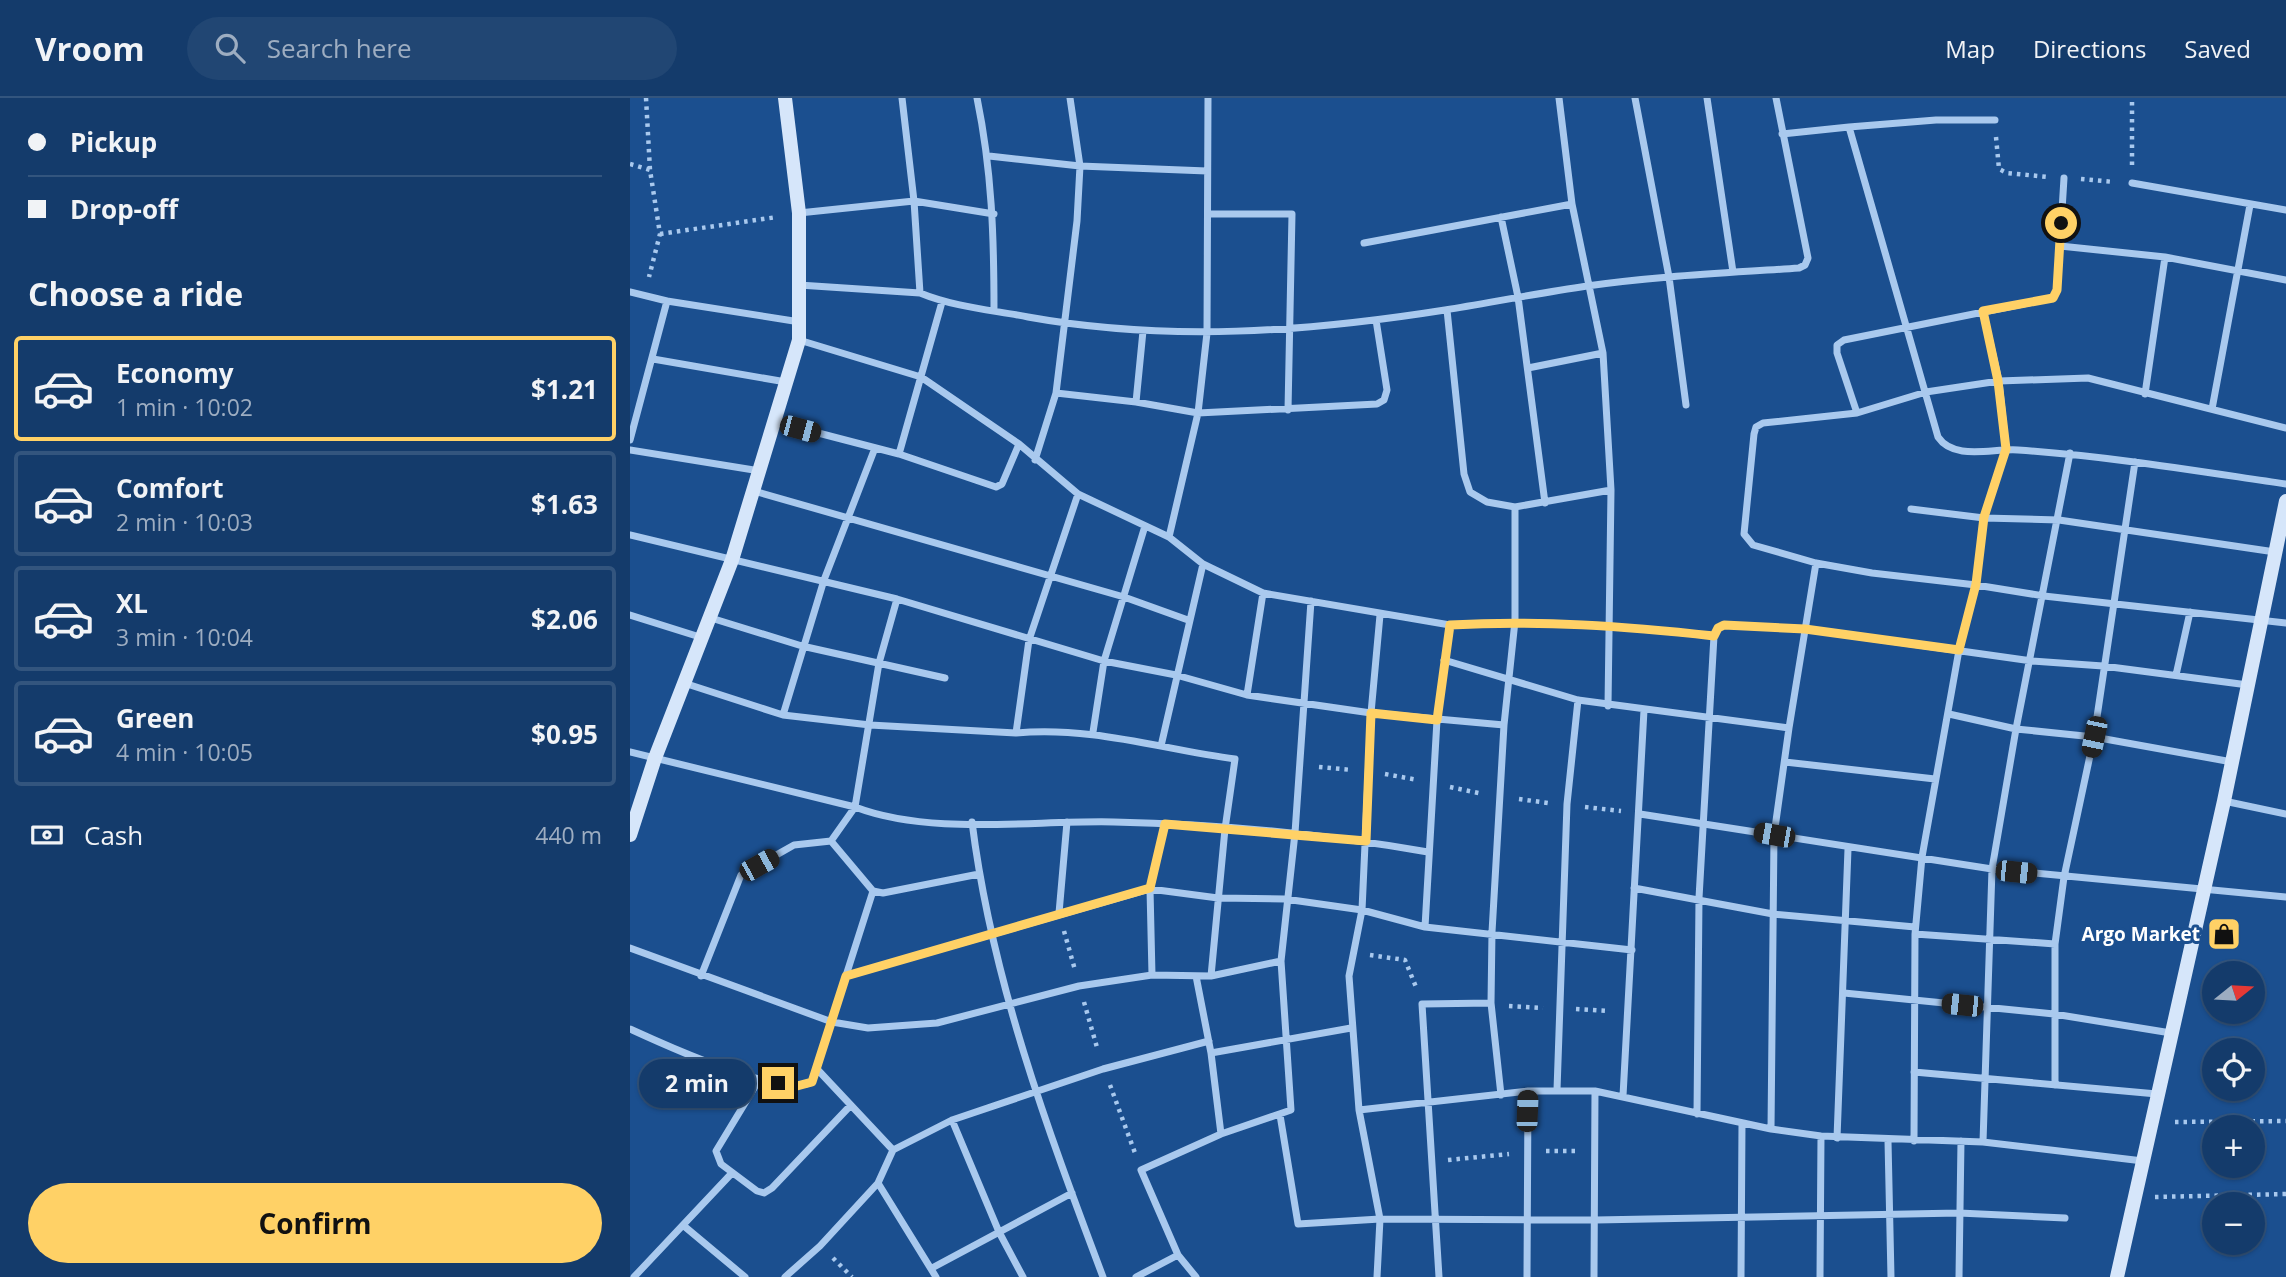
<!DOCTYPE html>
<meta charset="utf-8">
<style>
body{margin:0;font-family:"Open Sans",sans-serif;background:#214673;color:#f1f3f6;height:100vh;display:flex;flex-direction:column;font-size:26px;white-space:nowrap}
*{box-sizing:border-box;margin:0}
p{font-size:23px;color:#9dadc1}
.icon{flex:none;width:38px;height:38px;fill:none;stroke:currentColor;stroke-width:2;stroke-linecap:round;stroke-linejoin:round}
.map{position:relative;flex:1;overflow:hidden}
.sheet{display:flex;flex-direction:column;background:#143b6b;width:630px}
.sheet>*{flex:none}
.guide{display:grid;align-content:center;height:154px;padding:0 28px;background:#143b6b}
.needle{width:46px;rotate:72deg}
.controls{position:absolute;left:1572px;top:863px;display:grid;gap:14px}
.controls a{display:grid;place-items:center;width:63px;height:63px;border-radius:50%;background:#143b6b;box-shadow:0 2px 5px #0004,0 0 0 2px #33557e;font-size:35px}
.end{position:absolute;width:32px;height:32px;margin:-16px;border:9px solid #ffd166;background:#111;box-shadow:0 0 0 4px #111}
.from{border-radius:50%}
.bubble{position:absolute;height:49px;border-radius:24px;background:#143b6b;box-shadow:0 2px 5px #0004,0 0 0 2px #33557e;font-size:23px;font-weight:700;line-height:49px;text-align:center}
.car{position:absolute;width:21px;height:42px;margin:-21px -10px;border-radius:9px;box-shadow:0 0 5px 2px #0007;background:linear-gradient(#222 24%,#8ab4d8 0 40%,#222 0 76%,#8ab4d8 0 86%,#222 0)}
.guide b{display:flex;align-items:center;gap:24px;height:66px;font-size:26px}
.guide b+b{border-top:2px solid #33557e}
.guide i{width:18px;height:18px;background:#f1f3f6}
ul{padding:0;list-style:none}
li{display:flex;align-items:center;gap:21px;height:105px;margin:0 14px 10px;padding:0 14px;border:4px solid #33557e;border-radius:7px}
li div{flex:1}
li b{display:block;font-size:26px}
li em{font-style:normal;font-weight:700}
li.selected{border-color:#ffd166}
li>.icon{width:63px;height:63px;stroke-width:1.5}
h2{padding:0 28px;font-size:32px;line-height:84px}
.pay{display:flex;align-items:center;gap:18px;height:77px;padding:0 28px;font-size:26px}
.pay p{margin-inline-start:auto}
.action{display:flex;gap:14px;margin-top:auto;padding:14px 28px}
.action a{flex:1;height:80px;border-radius:42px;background:#ffd166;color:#111;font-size:28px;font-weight:700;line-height:80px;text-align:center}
header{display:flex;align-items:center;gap:42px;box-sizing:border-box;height:98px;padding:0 35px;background:#143b6b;border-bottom:2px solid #33557e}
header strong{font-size:33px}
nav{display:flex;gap:38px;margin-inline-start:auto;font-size:24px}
.search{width:490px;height:63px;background:#214673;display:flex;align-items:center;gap:18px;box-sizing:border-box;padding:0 24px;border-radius:38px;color:#9dadc1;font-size:26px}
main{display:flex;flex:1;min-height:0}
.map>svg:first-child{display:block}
</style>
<header>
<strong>Vroom</strong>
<div class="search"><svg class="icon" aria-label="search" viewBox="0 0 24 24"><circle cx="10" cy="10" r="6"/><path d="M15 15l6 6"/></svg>Search here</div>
<nav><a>Map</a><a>Directions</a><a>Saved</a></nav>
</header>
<main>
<section class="sheet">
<div class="guide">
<b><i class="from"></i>Pickup</b>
<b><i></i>Drop-off</b>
</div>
<h2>Choose a ride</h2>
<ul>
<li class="selected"><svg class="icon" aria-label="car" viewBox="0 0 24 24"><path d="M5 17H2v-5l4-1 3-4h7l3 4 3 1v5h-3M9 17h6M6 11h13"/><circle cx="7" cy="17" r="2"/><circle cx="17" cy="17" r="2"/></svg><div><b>Economy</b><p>1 min · 10:02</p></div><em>$1.21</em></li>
<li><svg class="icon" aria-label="car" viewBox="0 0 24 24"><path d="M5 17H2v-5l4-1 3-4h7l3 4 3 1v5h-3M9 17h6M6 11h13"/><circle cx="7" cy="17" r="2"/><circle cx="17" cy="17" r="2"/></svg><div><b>Comfort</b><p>2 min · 10:03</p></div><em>$1.63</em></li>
<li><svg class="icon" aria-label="car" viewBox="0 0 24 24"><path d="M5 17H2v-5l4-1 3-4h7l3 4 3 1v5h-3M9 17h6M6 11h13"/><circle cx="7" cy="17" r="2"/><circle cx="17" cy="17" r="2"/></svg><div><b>XL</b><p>3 min · 10:04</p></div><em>$2.06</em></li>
<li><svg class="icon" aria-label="car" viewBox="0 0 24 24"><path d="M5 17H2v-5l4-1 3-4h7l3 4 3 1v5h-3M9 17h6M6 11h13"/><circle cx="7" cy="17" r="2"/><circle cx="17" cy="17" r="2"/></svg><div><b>Green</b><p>4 min · 10:05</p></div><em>$0.95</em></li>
</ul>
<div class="pay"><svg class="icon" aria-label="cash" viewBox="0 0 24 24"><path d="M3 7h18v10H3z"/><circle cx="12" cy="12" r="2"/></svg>Cash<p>440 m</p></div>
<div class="action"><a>Confirm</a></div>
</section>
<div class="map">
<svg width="1656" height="1179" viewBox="0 0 1656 1179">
<rect width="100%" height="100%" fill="#1b4f8f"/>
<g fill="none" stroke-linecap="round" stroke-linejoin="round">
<path stroke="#a9c9ee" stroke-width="4.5" stroke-dasharray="3.5 5" stroke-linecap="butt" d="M16 0 20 72 30 136 19 179
M1366 39 1369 71 1377 75 1418 79
M0 66 20 72
M1502 67V0
M1451 81 1484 84
M30 136 147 119
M689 669 722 672
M755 676 788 682
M820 689 853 696
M889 701 918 705
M955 709 991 713
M434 833 445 872
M740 857 775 862 786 889
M454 904 468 953
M879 908 913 910
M946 911 979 913
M480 987 505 1055
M1545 1024 1656 1023
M916 1053H946
M818 1062 879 1056
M1525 1099 1656 1096
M203 1160 222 1179"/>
<path stroke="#a9c9ee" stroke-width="7" d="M272 0 284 103 290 195C324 209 362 212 398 219 537 244 676 234 815 212 863 204 910 195 957 188 1027 178 1098 175 1169 170L1175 167 1178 160 1146 0
M347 0C362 73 364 139 364 213
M440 0 450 68 447 123 426 295 506 304 568 315 747 306 754 302 757 292 746 222
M929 0 942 106 973 255 981 392 978 608
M1005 0 1039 179 1056 307
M1077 0 1103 174
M1365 22H1306L1219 29 1308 339C1324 363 1363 350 1388 352 1478 358 1567 373 1656 386
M1152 36 1219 29
M359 58 450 68 577 73
M1502 85 1656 112
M169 115 284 103 364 116
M578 116H662L658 312
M871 119 888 199 915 405
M734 145 942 106
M1430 148 1535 159 1656 182
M169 187 290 195
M0 194 37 203 170 224
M817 212 834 376 840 394 857 404 885 409
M169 242 291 279 389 346 448 396 539 439 573 466 633 495 820 527
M23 261 156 284
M898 270 973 255
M1515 296 1535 159
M506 304 513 233
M1582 311 1620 107
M1227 315 1207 255V247L1214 242 1423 200 1427 193 1434 80
M146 324 269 356 366 389 372 386 389 346
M1656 330 1458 280 1369 283 1296 294 1227 315 1133 325 1126 329 1124 336 1114 436 1123 447 1186 465 1242 475 1346 487 1414 498 1656 525
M0 342 37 203
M0 352 130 373
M269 356 312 204
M405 362 426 295
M124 393 494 499 558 522
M448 396 399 542 386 635C461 628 531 651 605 661L595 731 581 878
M1281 411 1354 420 1429 422 1645 454
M0 437 267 501 474 563 546 577 617 597 741 615 874 627
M539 439 568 315 577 235 578 0
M0 517 73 540
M81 520 172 548 315 580
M814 562 948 602 1159 630 1144 737 1141 1031
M1546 577 1560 514
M54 585 153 617 240 627 386 635
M617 597 633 495
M1319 616 1386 631 1464 639 1602 664
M153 617 194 482 245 350
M1159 630 1186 465
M463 634 474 563 515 428
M531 648 573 466
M0 654 225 709C301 738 403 722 484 724 589 726 695 736 798 754
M1155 664 1305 681
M1594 703 1656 716
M1010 716 1362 771 1656 799
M342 724C362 883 417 1030 473 1179
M201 743 243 793 253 795 349 776
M1004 790 1143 816 1285 829
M429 815 437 724
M795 829 807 622 820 527C909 521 995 529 1084 538
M1285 836 1425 846
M0 850 202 924 238 930 307 925 449 888 522 877 581 878 651 863
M522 877 520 791 535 726
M71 878 111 777 164 747 201 743 225 709 249 565 267 501
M216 878 520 791 588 800 655 801 732 812 795 829 1002 852
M566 878 581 955 591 1036
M1214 895 1424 916 1541 935
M0 931C35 947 149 1000 182 984L243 793
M581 955 721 930
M187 971 263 1052
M1284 974 1527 996
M129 982 86 1053 91 1066 127 1093 134 1095 142 1090 220 1008
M1425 987V846L1434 779 1464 639 1505 364
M927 992 937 706 948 602
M871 997 861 905 862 834 874 627 885 523V409L981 392
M993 998 1014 612
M729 1012 898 993H965L1141 1031 1191 1038 1353 1044 1513 1063
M1067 1016 1069 800 1084 538 1088 530 1094 527 1175 531 1402 563 1473 568 1618 587
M650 1017 668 1126 750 1121 966 1122 1329 1115 1435 1120
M322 1022 369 1134 393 1179
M1207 1040 1218 751
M1258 1043 1261 1179
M1284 1043 1285 836 1292 759 1329 552 1346 487 1354 420 1376 351 1369 283 1353 213
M1353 1044 1362 771 1386 631 1440 355
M248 1085 306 1179
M54 1128 115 1179
M302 1170 442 1095
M4 1179 102 1075
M155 1179 190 1148 248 1085 263 1052 322 1022 473 971 579 943
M506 1179 548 1157
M566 1179 548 1157 511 1072 591 1036 661 1012 651 863 665 735 681 503
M747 1179 750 1121 729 1012 719 878 732 812 741 615 750 517
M809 1179 792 906 861 905
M897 1179 898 993
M964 1179 965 993
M1111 1179 1112 1025
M1190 1179 1191 1038
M1329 1179 1331 1043"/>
<path stroke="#d6e6fa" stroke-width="14" d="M0 737 25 660 102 462 169 242V115L155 0
M1487 1179 1594 703 1656 403"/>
</g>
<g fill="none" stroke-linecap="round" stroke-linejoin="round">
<path stroke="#ffd166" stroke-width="9" d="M148 985 167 988 182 984 216 878 520 790 535 726 736 743 741 615 807 622 820 527C909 522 995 528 1084 538L1088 530 1094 527 1175 531 1329 552 1346 486 1354 419 1376 351 1368 283 1353 213 1423 200 1427 192 1431 125"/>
</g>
<defs>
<symbol id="shop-square" viewBox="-11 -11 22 22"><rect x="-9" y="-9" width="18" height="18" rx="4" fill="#ffd166" stroke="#1b4f8f"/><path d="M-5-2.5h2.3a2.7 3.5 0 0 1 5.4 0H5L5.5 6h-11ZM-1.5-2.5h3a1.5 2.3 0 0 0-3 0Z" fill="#111"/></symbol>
</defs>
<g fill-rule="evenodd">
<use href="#shop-square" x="1575" y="817" width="38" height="38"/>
</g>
<g text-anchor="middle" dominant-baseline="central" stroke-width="6" stroke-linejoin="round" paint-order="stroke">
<g font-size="19" font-weight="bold" fill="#fff" stroke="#1b4f8f" text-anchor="end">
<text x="1570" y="836">Argo Market</text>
</g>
</g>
</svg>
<div class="controls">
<a><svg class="needle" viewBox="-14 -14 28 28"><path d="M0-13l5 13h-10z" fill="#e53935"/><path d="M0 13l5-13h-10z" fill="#9dadc1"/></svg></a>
<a><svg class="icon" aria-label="locate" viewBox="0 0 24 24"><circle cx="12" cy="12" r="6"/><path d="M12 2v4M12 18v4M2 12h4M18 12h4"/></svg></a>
<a>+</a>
<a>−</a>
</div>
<i class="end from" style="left:1431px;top:125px"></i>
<i class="end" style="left:148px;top:985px"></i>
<div class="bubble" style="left:9px;top:961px;width:116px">2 min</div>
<i class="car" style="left:170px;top:331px;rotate:105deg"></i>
<i class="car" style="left:1464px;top:639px;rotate:192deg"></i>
<i class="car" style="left:1144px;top:737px;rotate:280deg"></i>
<i class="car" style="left:129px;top:767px;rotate:61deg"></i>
<i class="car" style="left:1386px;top:774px;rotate:96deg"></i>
<i class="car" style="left:1332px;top:907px;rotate:276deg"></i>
<i class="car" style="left:897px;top:1013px;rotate:2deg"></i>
</div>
</main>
